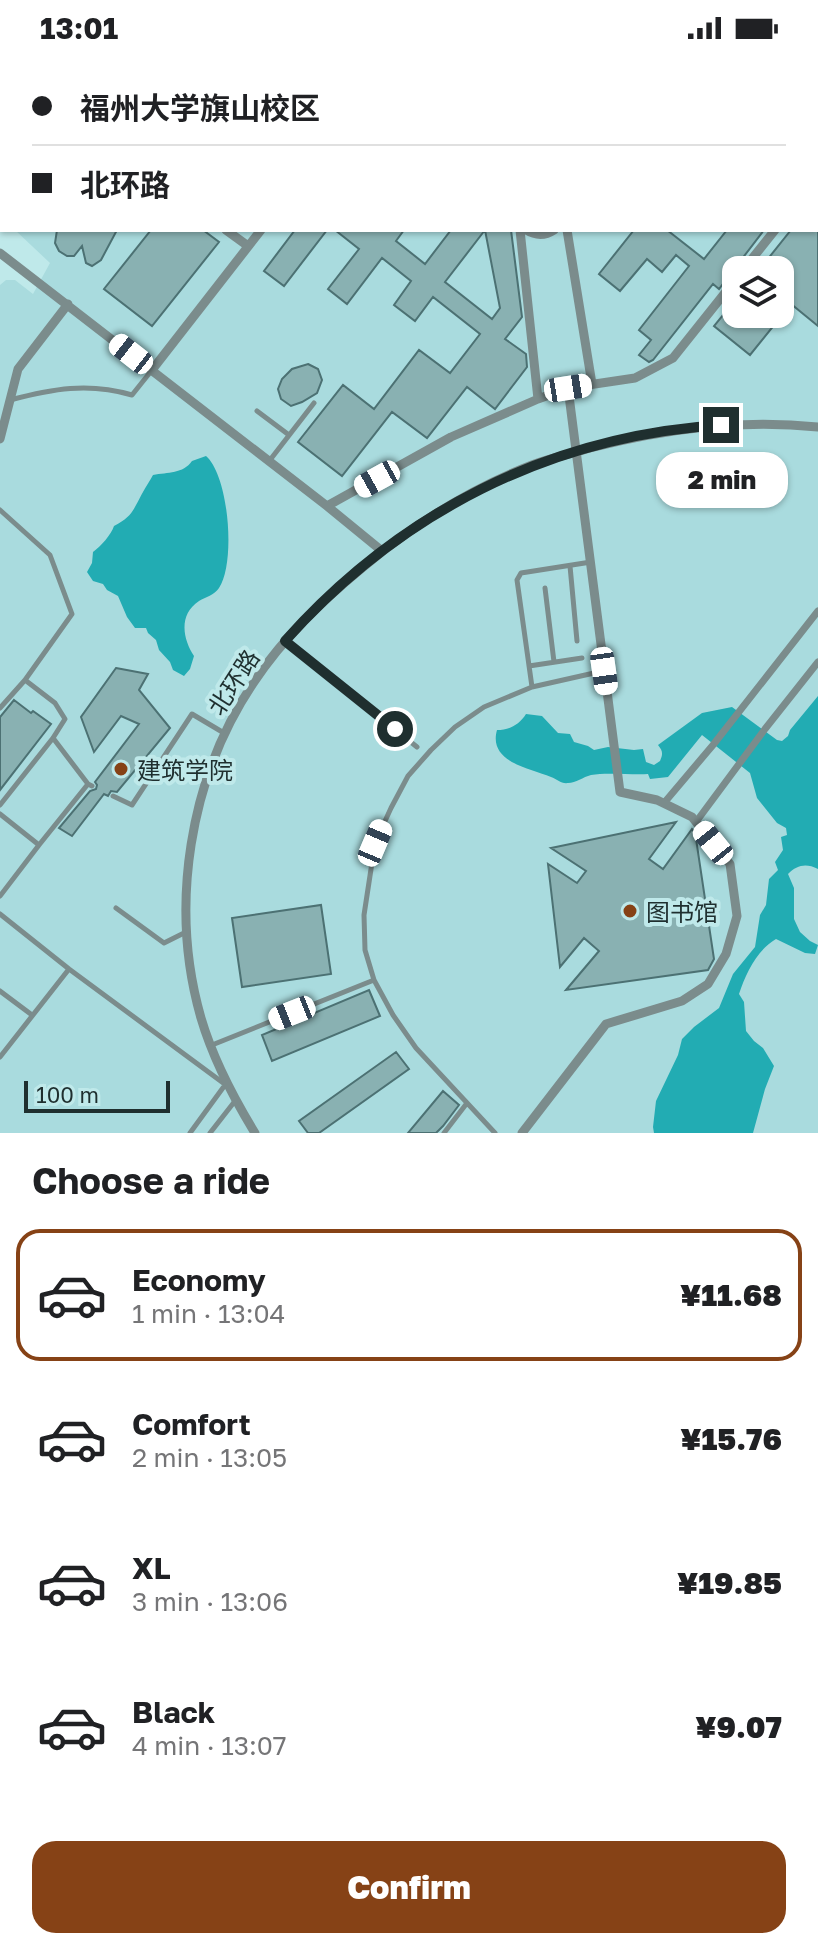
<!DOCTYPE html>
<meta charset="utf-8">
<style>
body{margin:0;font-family:"Golos Text","Noto Sans SC",sans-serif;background:#f2f2f2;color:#202124;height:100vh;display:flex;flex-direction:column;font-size:30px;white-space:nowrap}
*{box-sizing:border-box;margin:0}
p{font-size:26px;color:#757577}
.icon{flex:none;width:44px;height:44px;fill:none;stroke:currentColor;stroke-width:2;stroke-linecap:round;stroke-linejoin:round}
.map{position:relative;height:1077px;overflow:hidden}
.panel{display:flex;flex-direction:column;background:#fff;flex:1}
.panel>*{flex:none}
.top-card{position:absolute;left:0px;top:0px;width:818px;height:176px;box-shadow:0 2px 6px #0004;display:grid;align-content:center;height:176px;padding:0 32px;background:#fff}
.fabs{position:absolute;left:722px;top:200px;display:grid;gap:16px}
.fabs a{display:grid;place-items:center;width:72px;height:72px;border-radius:16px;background:#fff;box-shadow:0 2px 6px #0004;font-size:40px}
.scale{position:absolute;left:24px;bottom:20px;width:146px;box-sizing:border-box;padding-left:8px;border:4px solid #1f2f2f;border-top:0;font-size:22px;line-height:28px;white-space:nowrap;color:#1f2f2f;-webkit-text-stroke:6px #bfe9ea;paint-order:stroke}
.end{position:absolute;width:36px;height:36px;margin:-18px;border:10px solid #1f2f2f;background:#fff;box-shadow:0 0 0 4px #fff}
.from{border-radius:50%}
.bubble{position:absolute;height:56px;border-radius:24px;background:#fff;box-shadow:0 2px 6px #0004;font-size:26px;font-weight:800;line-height:56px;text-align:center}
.car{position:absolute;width:24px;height:48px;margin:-24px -12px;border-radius:10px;box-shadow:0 0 6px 2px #0007;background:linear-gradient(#fff 24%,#345 0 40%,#fff 0 76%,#345 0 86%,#fff 0)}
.top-card b{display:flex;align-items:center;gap:28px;height:76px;font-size:30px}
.top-card b+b{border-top:2px solid #e0e0e0}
.top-card i{width:20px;height:20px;background:#202124}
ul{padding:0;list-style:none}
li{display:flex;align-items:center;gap:24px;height:132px;margin:0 16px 12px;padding:0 16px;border:4px solid transparent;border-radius:24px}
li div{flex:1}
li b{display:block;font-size:30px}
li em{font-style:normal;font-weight:800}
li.selected{border-color:#864216}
li>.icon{width:72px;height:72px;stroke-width:1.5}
h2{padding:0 32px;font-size:36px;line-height:96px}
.button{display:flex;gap:16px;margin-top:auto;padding:16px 32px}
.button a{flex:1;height:92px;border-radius:24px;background:#864216;color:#fff;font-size:32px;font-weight:800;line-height:92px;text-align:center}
.status{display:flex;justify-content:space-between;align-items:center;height:56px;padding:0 40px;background:#fff;direction:ltr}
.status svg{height:22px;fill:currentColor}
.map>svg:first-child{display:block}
</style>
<div class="status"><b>13:01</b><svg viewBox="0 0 49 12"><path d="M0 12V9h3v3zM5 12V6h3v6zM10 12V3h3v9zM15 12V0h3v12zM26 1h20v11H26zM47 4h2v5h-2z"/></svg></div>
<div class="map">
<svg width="818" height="1077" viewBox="0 0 818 1077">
<rect width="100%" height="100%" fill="#bfe9ea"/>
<path fill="#a9dbde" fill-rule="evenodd" d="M54 0H745L748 2H53Z
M816 54 818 55V1077H0V229L6 224H15L33 238 50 207 15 174H816ZM736 214H780V258H736Z"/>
<path fill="#22acb3" d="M206 400C229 420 236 507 219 532 214 539 206 541 199 545 178 559 183 583 194 600L190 613 184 620 173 614 170 606 159 594 156 584 148 577 146 572H135L127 561 118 540 107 534 103 528 93 525 87 516 92 507 93 496C101 490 111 479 114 470 133 460 133 454 143 436 146 430 150 425 153 419 168 416 183 418 192 405Z
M818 640V813C806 807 797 809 788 818L794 832V863L800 876 810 885 818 889 815 898 805 897 776 883C757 894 746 917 739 938L744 946 746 975 754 985 763 992 774 1010 765 1033 753 1077H654L653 1071 656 1045 678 999 682 983 694 971 719 952 733 918 755 891 760 859 766 849 769 823 778 814 775 806 783 794 781 781 787 779 786 772 777 767 757 742 750 717 702 679 668 721 650 723 648 718C631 719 606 716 591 719 583 721 576 727 568 727 561 728 557 723 551 721 529 712 488 706 497 674 509 674 519 669 526 658L542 660 558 677 570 678 574 686 588 690 594 694 608 691 634 694 643 693 646 706 654 709 660 705C663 698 663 695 658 689L702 657 732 651 777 684 782 685 788 680 790 674Z"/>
<path fill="#89b1b2" stroke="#4c7173" stroke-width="2" fill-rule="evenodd" d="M57 174H117L101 204 92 210 86 207 82 190 74 200H67L59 195 55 187Z
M151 174H203L219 186 152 270 104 233Z
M295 174H327L284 230 264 215Z
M335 174H404L396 185 425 208 451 174H511L522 261 505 283 526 298 527 311 495 353 467 331 427 382 392 356 342 420 298 386 343 329 374 353 419 294 450 317 480 278 433 241 415 265 394 249 411 225 382 202 347 248 328 233 359 193ZM485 174 500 252 492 263 445 226Z
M634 174H667L704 203 727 174H764L719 233 713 228 653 304 649 306 639 299 651 284 639 274 689 210 676 199 662 216 647 203 620 235 599 218Z
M791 174H818V270L791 248 750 299 714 270 736 243V258H780V214H759Z
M308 308 318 313 322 324 317 337 302 346 291 350 281 343 278 333 282 323 292 313Z
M116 612 148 618 139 634 170 672 117 736 111 735 108 740 104 738 72 780 59 772 90 735 96 733 97 729 95 726 139 668 121 660 94 696 81 661Z
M14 644 31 657 33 655 51 668 0 734V661Z
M676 766 649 803 663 813 692 773 695 776 714 903 708 914 566 934 599 895 584 882 560 911 548 808 577 827 586 815 551 792Z
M321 849 331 918 242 931 232 862Z
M369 934 380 960 272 1005 262 979Z
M396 996 409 1013 319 1077H308L299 1065Z
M443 1035 459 1049 443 1070 436 1077H408Z"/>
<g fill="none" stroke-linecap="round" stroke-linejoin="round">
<path stroke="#7b8c8c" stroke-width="5" d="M245 2 247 0
M10 344C52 333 88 326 132 339L152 314
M257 355 289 379
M270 404 314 347
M0 454 50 499 72 558 25 624
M570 510 577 585
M545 532 554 606
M286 586 417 691
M529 610 582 602
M532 631 517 524 521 517 591 506
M0 652 25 624 55 647 65 663 53 682 0 749
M53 682 88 728
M113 740 132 749 192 658 224 677
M0 758 39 789 0 840
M39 789 88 728 92 730
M116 852 164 887 186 876
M0 858 69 913 226 1029
M0 935 32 959
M212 989 374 924
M0 1001 69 913
M190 1077 225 1029
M210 1077 235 1045
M444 1077 467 1047
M495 1077 416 992 393 959 374 924 365 894 364 859 375 787 391 752 408 720 431 694 455 671 484 651 532 631 603 615"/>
<path stroke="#7b8c8c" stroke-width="7" d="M664 747 713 689 818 555
M696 766 765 673 818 606"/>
<path stroke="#7b8c8c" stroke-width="9" d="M301 0 303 2
M378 0 380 2
M701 0 704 2
M73 2 74 0
M394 2 395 0
M816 90 818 92
M816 123 818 121
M226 174 248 190
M520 174 538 343
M526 174C536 180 545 180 554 174
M567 174 592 328
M0 197 327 450 382 495
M743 214 775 174
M152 314 261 174
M0 383 18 313 68 248
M327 450 451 381 538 343 568 332 635 322 673 302 736 223
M255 1077C233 1041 213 1003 201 962 169 851 189 722 254 626 283 582 321 546 362 512 413 469 470 433 532 409 551 402 571 398 590 392 666 373 740 363 818 371
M522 1077 606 968 682 945 708 928 726 898 737 860 730 808 692 761 657 744 620 736 568 332"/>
<path stroke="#4c6465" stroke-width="12" d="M17 2 18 0
M28 2V0
M0 82 2 73
M0 133 2 123"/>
<path stroke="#1a3c3e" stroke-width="16" d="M787 0 790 2
M816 22 818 24"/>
</g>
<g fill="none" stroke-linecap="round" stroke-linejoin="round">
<path stroke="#1f2f2f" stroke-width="10" d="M395 673 285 585C399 457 549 380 721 369"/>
</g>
<g fill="#864216" stroke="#bfe9ea" stroke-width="3">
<circle cx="121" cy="713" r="8"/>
<circle cx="630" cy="855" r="8"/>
</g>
<g text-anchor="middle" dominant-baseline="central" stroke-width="8" stroke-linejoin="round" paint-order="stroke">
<g font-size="24" fill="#1f2f2f" stroke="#bfe9ea">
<text transform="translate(233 626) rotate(-57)">北环路</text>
</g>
<g font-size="24" fill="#1f2f2f" stroke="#bfe9ea" text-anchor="start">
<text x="137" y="713">建筑学院</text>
<text x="646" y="855">图书馆</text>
</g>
</g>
</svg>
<div class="fabs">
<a><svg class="icon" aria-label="layers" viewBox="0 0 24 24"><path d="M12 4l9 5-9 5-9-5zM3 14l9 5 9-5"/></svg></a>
</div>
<div class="scale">100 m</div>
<i class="end from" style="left:395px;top:673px"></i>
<i class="end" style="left:721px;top:369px"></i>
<div class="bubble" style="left:656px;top:396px;width:132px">2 min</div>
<i class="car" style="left:131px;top:298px;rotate:308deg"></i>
<i class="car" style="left:568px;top:332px;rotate:81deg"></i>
<i class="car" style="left:377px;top:423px;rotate:241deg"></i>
<i class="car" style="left:604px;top:615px;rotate:172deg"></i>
<i class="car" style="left:375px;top:787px;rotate:23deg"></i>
<i class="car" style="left:713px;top:787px;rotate:321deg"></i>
<i class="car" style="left:292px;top:957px;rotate:248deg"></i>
<div class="top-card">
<b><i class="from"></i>福州大学旗山校区</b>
<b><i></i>北环路</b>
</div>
</div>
<section class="panel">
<h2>Choose a ride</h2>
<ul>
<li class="selected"><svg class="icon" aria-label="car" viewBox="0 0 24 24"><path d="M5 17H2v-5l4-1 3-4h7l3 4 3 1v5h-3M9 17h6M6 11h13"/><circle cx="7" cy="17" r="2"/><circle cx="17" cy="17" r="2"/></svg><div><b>Economy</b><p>1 min · 13:04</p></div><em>¥11.68</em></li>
<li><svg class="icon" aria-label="car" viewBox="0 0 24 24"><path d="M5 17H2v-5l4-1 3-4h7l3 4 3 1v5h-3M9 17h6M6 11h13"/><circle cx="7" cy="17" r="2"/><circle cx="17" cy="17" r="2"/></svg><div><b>Comfort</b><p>2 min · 13:05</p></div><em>¥15.76</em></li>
<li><svg class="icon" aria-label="car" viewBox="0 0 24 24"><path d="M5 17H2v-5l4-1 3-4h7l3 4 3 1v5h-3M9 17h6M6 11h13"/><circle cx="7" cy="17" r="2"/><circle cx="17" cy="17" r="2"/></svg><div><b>XL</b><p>3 min · 13:06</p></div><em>¥19.85</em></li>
<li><svg class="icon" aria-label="car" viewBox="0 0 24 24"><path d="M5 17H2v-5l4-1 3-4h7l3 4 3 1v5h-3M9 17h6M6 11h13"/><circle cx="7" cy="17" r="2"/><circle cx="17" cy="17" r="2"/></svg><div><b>Black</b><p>4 min · 13:07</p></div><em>¥9.07</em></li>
</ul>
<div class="button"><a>Confirm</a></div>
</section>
